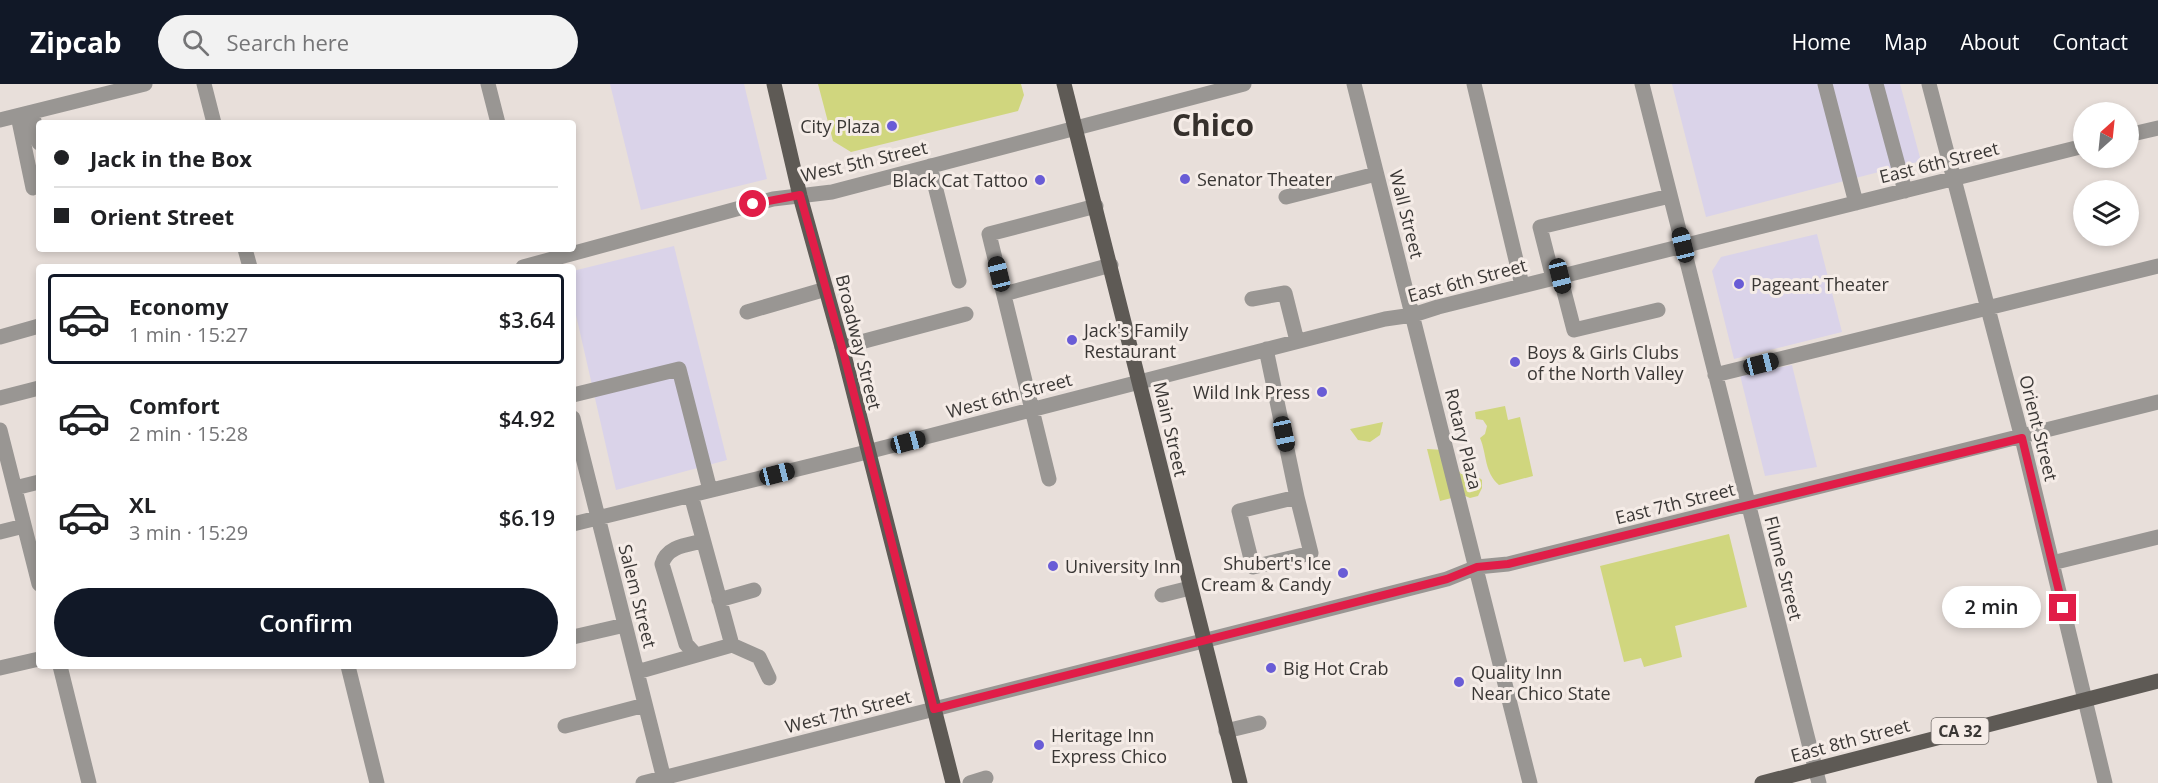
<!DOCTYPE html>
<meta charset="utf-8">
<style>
body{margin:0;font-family:"Open Sans",sans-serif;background:#f2f2f2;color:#202124;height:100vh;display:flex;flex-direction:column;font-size:22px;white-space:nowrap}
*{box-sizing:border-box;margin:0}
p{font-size:20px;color:#757577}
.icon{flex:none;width:33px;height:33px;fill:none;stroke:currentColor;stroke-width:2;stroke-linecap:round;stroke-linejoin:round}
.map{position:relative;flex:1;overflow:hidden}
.side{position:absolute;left:36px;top:180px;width:540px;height:405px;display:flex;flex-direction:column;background:#fff;border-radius:6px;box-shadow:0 3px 9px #0003}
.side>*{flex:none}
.banner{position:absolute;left:36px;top:36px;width:540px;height:132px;border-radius:6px;box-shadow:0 3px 9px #0003;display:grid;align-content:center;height:132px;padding:0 18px;background:#fff}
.needle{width:39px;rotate:27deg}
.controls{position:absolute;left:2073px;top:18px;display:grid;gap:12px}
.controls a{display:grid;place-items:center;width:66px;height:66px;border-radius:50%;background:#fff;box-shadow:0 3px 9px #0003;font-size:30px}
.end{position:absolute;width:27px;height:27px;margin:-14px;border:8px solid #e11d48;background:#fff;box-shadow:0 0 0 3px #fff}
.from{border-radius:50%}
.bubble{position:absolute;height:42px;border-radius:21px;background:#fff;box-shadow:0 3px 9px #0003;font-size:20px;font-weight:600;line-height:42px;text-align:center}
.car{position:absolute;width:18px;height:36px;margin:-18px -9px;border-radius:8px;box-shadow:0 0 4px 2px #0007;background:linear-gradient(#222 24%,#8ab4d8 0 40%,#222 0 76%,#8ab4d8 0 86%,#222 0)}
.banner b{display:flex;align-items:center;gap:21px;height:57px;font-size:22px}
.banner b+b{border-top:2px solid #e0e0e0}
.banner i{width:15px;height:15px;background:#202124}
ul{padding:10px 0 0;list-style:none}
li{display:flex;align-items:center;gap:18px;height:90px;margin:0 12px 9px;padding:0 6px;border:3px solid transparent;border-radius:6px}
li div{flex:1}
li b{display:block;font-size:22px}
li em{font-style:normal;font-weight:600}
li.on{border-color:#111827}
li>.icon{width:54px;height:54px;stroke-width:1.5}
.button{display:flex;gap:12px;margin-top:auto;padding:12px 18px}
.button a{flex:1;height:69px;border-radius:36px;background:#111827;color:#fff;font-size:24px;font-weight:600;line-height:69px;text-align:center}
header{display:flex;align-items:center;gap:36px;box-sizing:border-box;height:84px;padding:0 30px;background:#111827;color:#fff}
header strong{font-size:28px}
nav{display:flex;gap:33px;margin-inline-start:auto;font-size:21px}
.search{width:420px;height:54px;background:#f2f2f2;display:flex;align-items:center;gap:15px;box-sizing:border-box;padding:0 21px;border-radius:33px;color:#757577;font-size:22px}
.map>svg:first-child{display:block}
</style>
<header>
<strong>Zipcab</strong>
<div class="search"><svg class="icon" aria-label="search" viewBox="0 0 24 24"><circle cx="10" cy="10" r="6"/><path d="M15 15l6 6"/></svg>Search here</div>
<nav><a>Home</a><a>Map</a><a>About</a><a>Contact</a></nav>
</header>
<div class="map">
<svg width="2158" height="699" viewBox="0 0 2158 699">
<rect width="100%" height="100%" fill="#e8dfda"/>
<path fill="#dad3e9" d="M610 0H744L767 95 641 126Z
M1672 0H1900L1921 77 1706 133Z
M1817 150 1842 248 1734 275 1712 187 1721 173Z
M674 162 728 380 727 376 616 406 573 218V187Z
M1792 281 1817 383 1765 392 1740 291Z"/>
<path fill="#d0d67e" d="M818 0H1021L1024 11 1018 27 851 68 833 57Z
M1505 322 1508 336 1520 333 1533 392 1499 401C1484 388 1487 370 1480 354L1485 350 1487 342 1483 336 1476 335 1475 328Z
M1383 338 1380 351 1370 358 1358 356 1350 345Z
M1427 365 1444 366 1461 390 1476 391 1482 396V404L1478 412 1470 414 1463 411 1440 417Z
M1729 450 1747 523 1675 542 1682 573 1644 583 1641 574 1624 578 1600 482Z"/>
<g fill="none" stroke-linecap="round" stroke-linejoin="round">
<path stroke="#999693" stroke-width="15" d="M204 0 214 39
M488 0 498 39
M1354 0 1530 699
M1474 0 1522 201
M1642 0 1819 699
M1825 0 1856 119
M1876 0 1905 107
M1929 0 2022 354 2105 699
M32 28 39 59
M18 32 33 104
M0 36 145 0
M2128 51 2158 44
M930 82 959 197
M1286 113 1376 90
M245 165 250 183
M523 183 773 115 832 108 1244 0
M1560 192 1574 246 1658 226
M1553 194 1540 143 1670 112
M1004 210 1111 181
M1252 215 1285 209 1297 257
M747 228 826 205
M0 253 39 242
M842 263 966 230
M1266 265 1297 413 1239 427 1253 483 1311 469 1297 413
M1715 291 2158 182
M573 311 679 285 710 406
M0 314 39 304
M573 334 665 699
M0 346 39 500
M1049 395 989 150 1096 122
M15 404 39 398
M573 440 867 368 1385 235 1413 231 1438 223 2084 62
M0 448 24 442
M2052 479 2158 453
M1162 511 1190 504
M719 516 754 506
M573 553 625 541
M732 561 759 573 769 594
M696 571 686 560 662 480C667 462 687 461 703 457
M60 582 89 699
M348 582 377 699
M0 584 39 575
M637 588 732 561 691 411
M565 642 645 621
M1226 647 1259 639
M643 699 1447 495 1477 483 1508 480 2158 318
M970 699 986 694"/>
<path stroke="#5e5a55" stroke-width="15" d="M774 0 800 112 842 263 953 699
M1064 0 1240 699
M1762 699 2158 597"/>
</g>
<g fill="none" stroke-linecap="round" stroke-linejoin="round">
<path stroke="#e11d48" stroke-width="8" d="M753 120 800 111 842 263 934 625 1447 495 1477 483 1508 480 2022 354 2063 524"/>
</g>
<g fill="#695cd6" stroke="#f5ece7" stroke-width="2">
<circle cx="892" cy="42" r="6"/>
<circle cx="1185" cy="95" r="6"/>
<circle cx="1040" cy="96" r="6"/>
<circle cx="1739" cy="200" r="6"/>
<circle cx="1072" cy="256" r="6"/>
<circle cx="1515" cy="278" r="6"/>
<circle cx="1322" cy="308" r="6"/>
<circle cx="1053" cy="482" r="6"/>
<circle cx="1343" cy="489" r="6"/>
<circle cx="1271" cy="584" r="6"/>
<circle cx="1459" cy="598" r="6"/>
<circle cx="1039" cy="661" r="6"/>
</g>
<g text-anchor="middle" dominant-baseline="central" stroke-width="6" stroke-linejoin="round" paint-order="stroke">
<rect fill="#f5ece7" stroke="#726d6a" stroke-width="1.5" x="1931.5" y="634" width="57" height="26" rx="4.5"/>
<g font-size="16" font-weight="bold" fill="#3a3735">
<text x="1960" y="647">CA 32</text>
</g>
<g font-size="18" fill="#3a3735" stroke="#f5ece7" text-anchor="start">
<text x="880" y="42" text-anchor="end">City Plaza</text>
<text x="1197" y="95">Senator Theater</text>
<text x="1028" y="96" text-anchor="end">Black Cat Tattoo</text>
<text x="1751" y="200">Pageant Theater</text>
<text x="1084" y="246">Jack's Family<tspan x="1084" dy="21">Restaurant</tspan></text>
<text x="1527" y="268">Boys &amp; Girls Clubs<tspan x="1527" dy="21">of the North Valley</tspan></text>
<text x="1310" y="308" text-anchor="end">Wild Ink Press</text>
<text x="1331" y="479" text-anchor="end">Shubert's Ice<tspan x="1331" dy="21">Cream &amp; Candy</tspan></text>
<text x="1065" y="482">University Inn</text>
<text x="1283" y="584">Big Hot Crab</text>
<text x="1471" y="588">Quality Inn<tspan x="1471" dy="21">Near Chico State</tspan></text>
<text x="1051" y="651">Heritage Inn<tspan x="1051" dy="21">Express Chico</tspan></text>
</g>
<g font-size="18" fill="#3a3735" stroke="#f5ece7">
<text transform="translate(864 77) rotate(-13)">West 5th Street</text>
<text transform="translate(1939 78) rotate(-14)">East 6th Street</text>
<text transform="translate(1407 130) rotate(76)">Wall Street</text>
<text transform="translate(1467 196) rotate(-15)">East 6th Street</text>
<text transform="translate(859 258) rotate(76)">Broadway Street</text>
<text transform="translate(1009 311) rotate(-15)">West 6th Street</text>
<text transform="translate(2039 344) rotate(76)">Orient Street</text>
<text transform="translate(1171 345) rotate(77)">Main Street</text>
<text transform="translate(1464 355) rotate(76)">Rotary Plaza</text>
<text transform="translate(1675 419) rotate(-14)">East 7th Street</text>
<text transform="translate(1784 484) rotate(76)">Flume Street</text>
<text transform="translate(638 512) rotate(76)">Salem Street</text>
<text transform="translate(848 627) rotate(-14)">West 7th Street</text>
<text transform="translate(1850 656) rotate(-15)">East 8th Street</text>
</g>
<g font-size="30" font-weight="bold" fill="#36302c" stroke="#f5ece7">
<text x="1213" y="40">Chico</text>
</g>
</g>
</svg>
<div class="controls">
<a><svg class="needle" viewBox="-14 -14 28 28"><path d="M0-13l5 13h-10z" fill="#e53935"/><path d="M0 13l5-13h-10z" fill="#757577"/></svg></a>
<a><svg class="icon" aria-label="layers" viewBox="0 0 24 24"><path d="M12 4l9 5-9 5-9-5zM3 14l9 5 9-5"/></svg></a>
</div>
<i class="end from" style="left:753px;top:120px"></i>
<i class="end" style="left:2063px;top:524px"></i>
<div class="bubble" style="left:1942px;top:502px;width:99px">2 min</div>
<i class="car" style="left:1683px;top:161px;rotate:346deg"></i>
<i class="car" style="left:999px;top:190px;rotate:346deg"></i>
<i class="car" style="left:1560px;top:192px;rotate:166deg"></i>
<i class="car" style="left:1761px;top:280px;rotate:76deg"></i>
<i class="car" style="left:1284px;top:350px;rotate:168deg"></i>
<i class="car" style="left:908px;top:358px;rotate:75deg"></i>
<i class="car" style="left:777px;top:390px;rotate:76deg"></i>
<div class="banner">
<b><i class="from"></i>Jack in the Box</b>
<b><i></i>Orient Street</b>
</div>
<section class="side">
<ul>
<li class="on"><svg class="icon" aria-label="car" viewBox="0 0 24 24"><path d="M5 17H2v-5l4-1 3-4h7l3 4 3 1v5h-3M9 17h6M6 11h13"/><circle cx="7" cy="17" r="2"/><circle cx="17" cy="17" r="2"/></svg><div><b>Economy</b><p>1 min · 15:27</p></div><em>$3.64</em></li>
<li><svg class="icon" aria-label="car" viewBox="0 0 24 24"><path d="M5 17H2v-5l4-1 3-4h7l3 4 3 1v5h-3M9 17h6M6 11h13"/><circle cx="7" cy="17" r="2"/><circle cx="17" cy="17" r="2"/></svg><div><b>Comfort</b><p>2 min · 15:28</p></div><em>$4.92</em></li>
<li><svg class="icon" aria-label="car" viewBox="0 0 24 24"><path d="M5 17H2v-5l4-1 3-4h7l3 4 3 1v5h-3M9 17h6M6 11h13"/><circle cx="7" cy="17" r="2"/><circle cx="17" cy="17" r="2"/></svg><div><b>XL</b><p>3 min · 15:29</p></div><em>$6.19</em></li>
</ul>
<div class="button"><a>Confirm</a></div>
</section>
</div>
